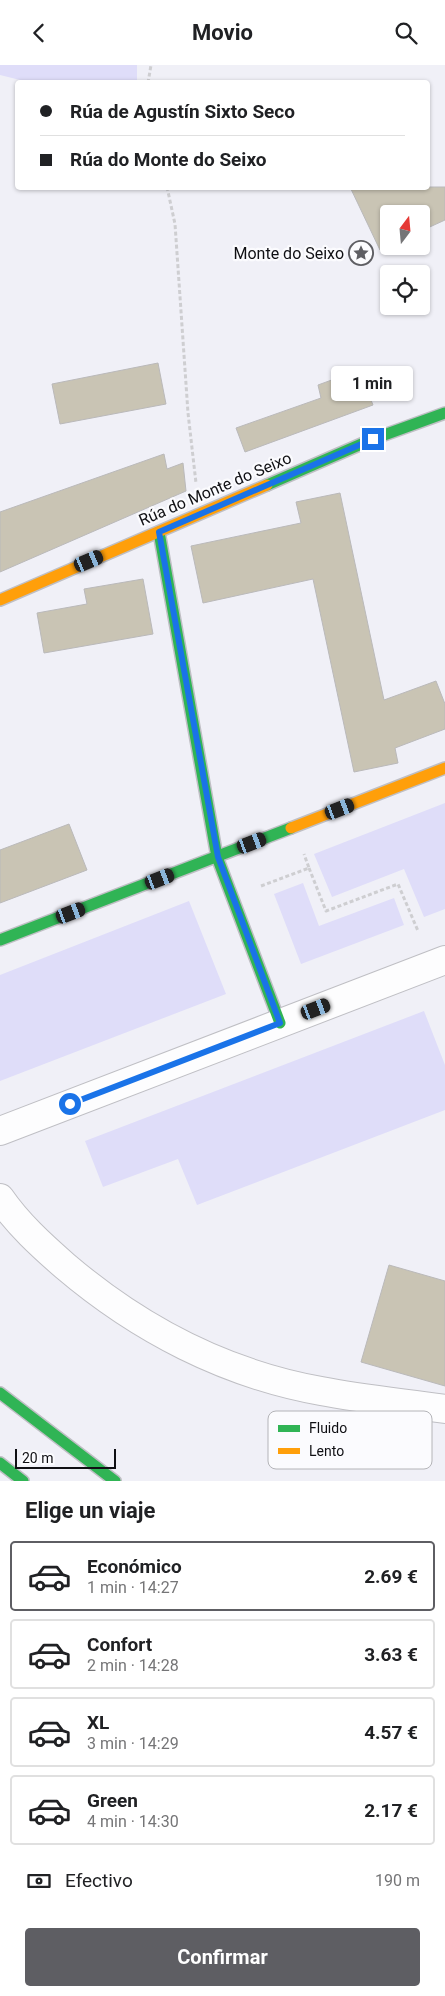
<!DOCTYPE html>
<html lang="es">
<meta charset="utf-8">
<style>
body{margin:0;font-family:Roboto,sans-serif;background:#f6f6f6;color:#202124;height:100vh;display:flex;flex-direction:column;font-size:19px;white-space:nowrap}
*{box-sizing:border-box;margin:0}
p{font-size:16px;color:#757577}
.icon{flex:none;width:28px;height:28px;fill:none;stroke:currentColor;stroke-width:2;stroke-linecap:round;stroke-linejoin:round}
.map{position:relative;height:1416px;overflow:hidden}
.details{display:flex;flex-direction:column;background:#fff;flex:1}
.details>*{flex:none}
.top-card{position:absolute;left:15px;top:15px;width:415px;height:110px;border-radius:5px;box-shadow:0 1px 4px #0004;display:grid;align-content:center;height:110px;padding:0 25px;background:#fff}
.needle{width:32px;rotate:16deg}
.tools{position:absolute;left:380px;top:140px;display:grid;gap:10px}
.tools a{display:grid;place-items:center;width:50px;height:50px;border-radius:5px;background:#fff;box-shadow:0 1px 4px #0004;font-size:25px}
.scale{position:absolute;left:15px;bottom:12px;width:101px;box-sizing:border-box;padding-left:5px;border:2px solid #0f0f13;border-top:0;font-size:14px;line-height:18px;white-space:nowrap;color:#0f0f13;-webkit-text-stroke:4px #fbfbfe;paint-order:stroke}
.end{position:absolute;width:22px;height:22px;margin:-11px;border:6px solid #1a73e8;background:#fff;box-shadow:0 0 0 2px #fff}
.from{border-radius:50%}
.bubble{position:absolute;height:35px;border-radius:5px;background:#fff;box-shadow:0 1px 4px #0004;font-size:16px;font-weight:700;line-height:35px;text-align:center}
.car{position:absolute;width:15px;height:30px;margin:-15px -8px;border-radius:6px;box-shadow:0 0 4px 1px #0007;background:linear-gradient(#222 24%,#8ab4d8 0 40%,#222 0 76%,#8ab4d8 0 86%,#222 0)}
.top-card b{display:flex;align-items:center;gap:18px;height:48px;font-size:19px}
.top-card b+b{border-top:1px solid #e0e0e0}
.top-card i{width:12px;height:12px;background:#202124}
ul{padding:0;list-style:none}
li{display:flex;align-items:center;gap:15px;height:70px;margin:0 10px 8px;padding:0 15px;border:2px solid #e0e0e0;border-radius:5px}
li div{flex:1}
li b{display:block;font-size:19px}
li em{font-style:normal;font-weight:700}
li.active{border-color:#5e5e63}
li>.icon{width:45px;height:45px;stroke-width:1.5}
h2{padding:0 25px;font-size:22px;line-height:60px}
.pay{display:flex;align-items:center;gap:12px;height:55px;padding:0 25px;font-size:19px}
.pay p{margin-inline-start:auto}
.primary-button{display:flex;gap:10px;margin-top:auto;padding:10px 25px}
.primary-button a{flex:1;height:58px;border-radius:5px;background:#5e5e63;color:#fff;font-size:20px;font-weight:700;line-height:58px;text-align:center}
header{display:flex;justify-content:space-between;align-items:center;height:65px;padding:0 25px;background:#fff;font-size:22px;font-weight:700}
.map>svg:first-child{display:block}
</style>
<header><svg class="icon" aria-label="back" viewBox="0 0 24 24"><path d="M15 5l-7 7 7 7"/></svg>Movio<svg class="icon" aria-label="search" viewBox="0 0 24 24"><circle cx="10" cy="10" r="6"/><path d="M15 15l6 6"/></svg></header>
<div class="map">
<svg width="445" height="1416" viewBox="0 0 445 1416">
<rect width="100%" height="100%" fill="#f0f0f7"/>
<path fill="#dfddf9" d="M0 0H137V17H28L0 10Z
M445 738V844L424 852 404 804 332 832 314 789Z
M303 818 319 861 394 833 404 860 301 899 274 829Z
M189 836 226 929 0 1016V910Z
M424 946 445 1000V1045L197 1140 178 1094 103 1122 85 1076Z"/>
<path fill="#c9c4b4" stroke="#bab9ba" d="M350 122H445V155L421 166V149H389V181L380 185Z
M158 298 166 339 60 359 52 319Z
M359 305 373 340 245 387 236 363 321 333 318 320Z
M164 389 167 404 183 398 186 426 0 507V447Z
M340 428 384 635 436 616 445 639V664L395 683 398 698 354 707 313 514 203 538 191 481 301 458 296 437Z
M143 514 153 569 44 588 37 548 87 539 84 524Z
M69 759 87 805 0 838V785Z
M389 1200 445 1216V1321L361 1297Z"/>
<g fill="none" stroke-linecap="round" stroke-linejoin="round">
<defs>
<path id="street" d="M0 1066 445 895
M0 1133C18 1159 41 1180 65 1201 139 1264 226 1309 321 1326 362 1334 404 1338 445 1344"/>
<path id="fast" d="M267 420 373 374 445 348
M159 467 217 792 280 958
M0 875 291 763
M0 1328 115 1416
M0 1398 23 1416"/>
<path id="slow" d="M0 535 267 420
M291 763 445 703"/>
</defs>
<use href="#street" stroke="#bfbfc4" stroke-width="30"/>
<use href="#fast" stroke="#bfbfc4" stroke-width="14"/>
<use href="#slow" stroke="#bfbfc4" stroke-width="14"/>
<path stroke="#ceced1" stroke-width="3" stroke-dasharray="4 2.5" stroke-linecap="butt" d="M148 18 151 0
M167 122 175 159 188 348 196 418
M309 803 326 846 398 819 418 866
M261 821 309 803 304 789"/>
<use href="#street" stroke="#fdfdfe" stroke-width="28"/>
<use href="#fast" stroke="#30b455" stroke-width="11"/>
<use href="#slow" stroke="#ff9f0a" stroke-width="11"/>
</g>
<g fill="none" stroke-linecap="round" stroke-linejoin="round">
<path stroke="#1a73e8" stroke-width="6" d="M70 1039 280 958 218 792 159 467 373 374"/>
</g>
<defs>
<symbol id="sight-ring" viewBox="-11 -11 22 22"><circle r="9.5" fill="#fbfbfe" stroke="#5e5e63" stroke-width="1.5"/><path d="M0-6L1.8-2.2L6-1.7L2.9 1.2L3.7 5.4L0 3.3L-3.7 5.4L-2.9 1.2L-6-1.7L-1.8-2.2Z" fill="#5e5e63"/></symbol>
</defs>
<g fill-rule="evenodd">
<use href="#sight-ring" x="347" y="174" width="28" height="28"/>
</g>
<g text-anchor="middle" dominant-baseline="central" stroke-width="4.5" stroke-linejoin="round" paint-order="stroke">
<g font-size="16" fill="#0f0f13" stroke="#fbfbfe" text-anchor="end">
<text x="344" y="188">Monte do Seixo</text>
</g>
<g font-size="16" fill="#0f0f13" stroke="#fbfbfe">
<text transform="translate(215 424) rotate(-23)">Rúa do Monte do Seixo</text>
</g>
</g>
<rect x="268" y="1346" width="164" height="58" rx="8" fill="#fbfbfe" stroke="#b4b4b8" stroke-width="1"/>
<rect x="278" y="1360" width="22" height="7" fill="#30b455"/>
<rect x="278" y="1383" width="22" height="6" fill="#ff9f0a"/>
<g font-size="14" fill="#0f0f13">
<text x="309" y="1368">Fluido</text>
<text x="309" y="1391">Lento</text>
</g>
</svg>
<div class="tools">
<a><svg class="needle" viewBox="-14 -14 28 28"><path d="M0-13l5 13h-10z" fill="#e53935"/><path d="M0 13l5-13h-10z" fill="#757577"/></svg></a>
<a><svg class="icon" aria-label="locate" viewBox="0 0 24 24"><circle cx="12" cy="12" r="6"/><path d="M12 2v4M12 18v4M2 12h4M18 12h4"/></svg></a>
</div>
<div class="scale">20 m</div>
<i class="end from" style="left:70px;top:1039px"></i>
<i class="end" style="left:373px;top:374px"></i>
<div class="bubble" style="left:331px;top:301px;width:82px">1 min</div>
<i class="car" style="left:89px;top:496px;rotate:67deg"></i>
<i class="car" style="left:340px;top:744px;rotate:69deg"></i>
<i class="car" style="left:252px;top:778px;rotate:69deg"></i>
<i class="car" style="left:160px;top:814px;rotate:69deg"></i>
<i class="car" style="left:71px;top:848px;rotate:69deg"></i>
<i class="car" style="left:316px;top:944px;rotate:69deg"></i>
<div class="top-card">
<b><i class="from"></i>Rúa de Agustín Sixto Seco</b>
<b><i></i>Rúa do Monte do Seixo</b>
</div>
</div>
<section class="details">
<h2>Elige un viaje</h2>
<ul>
<li class="active"><svg class="icon" aria-label="car" viewBox="0 0 24 24"><path d="M5 17H2v-5l4-1 3-4h7l3 4 3 1v5h-3M9 17h6M6 11h13"/><circle cx="7" cy="17" r="2"/><circle cx="17" cy="17" r="2"/></svg><div><b>Económico</b><p>1 min · 14:27</p></div><em>2.69 €</em></li>
<li><svg class="icon" aria-label="car" viewBox="0 0 24 24"><path d="M5 17H2v-5l4-1 3-4h7l3 4 3 1v5h-3M9 17h6M6 11h13"/><circle cx="7" cy="17" r="2"/><circle cx="17" cy="17" r="2"/></svg><div><b>Confort</b><p>2 min · 14:28</p></div><em>3.63 €</em></li>
<li><svg class="icon" aria-label="car" viewBox="0 0 24 24"><path d="M5 17H2v-5l4-1 3-4h7l3 4 3 1v5h-3M9 17h6M6 11h13"/><circle cx="7" cy="17" r="2"/><circle cx="17" cy="17" r="2"/></svg><div><b>XL</b><p>3 min · 14:29</p></div><em>4.57 €</em></li>
<li><svg class="icon" aria-label="car" viewBox="0 0 24 24"><path d="M5 17H2v-5l4-1 3-4h7l3 4 3 1v5h-3M9 17h6M6 11h13"/><circle cx="7" cy="17" r="2"/><circle cx="17" cy="17" r="2"/></svg><div><b>Green</b><p>4 min · 14:30</p></div><em>2.17 €</em></li>
</ul>
<div class="pay"><svg class="icon" aria-label="cash" viewBox="0 0 24 24"><path d="M3 7h18v10H3z"/><circle cx="12" cy="12" r="2"/></svg>Efectivo<p>190 m</p></div>
<div class="primary-button"><a>Confirmar</a></div>
</section>
